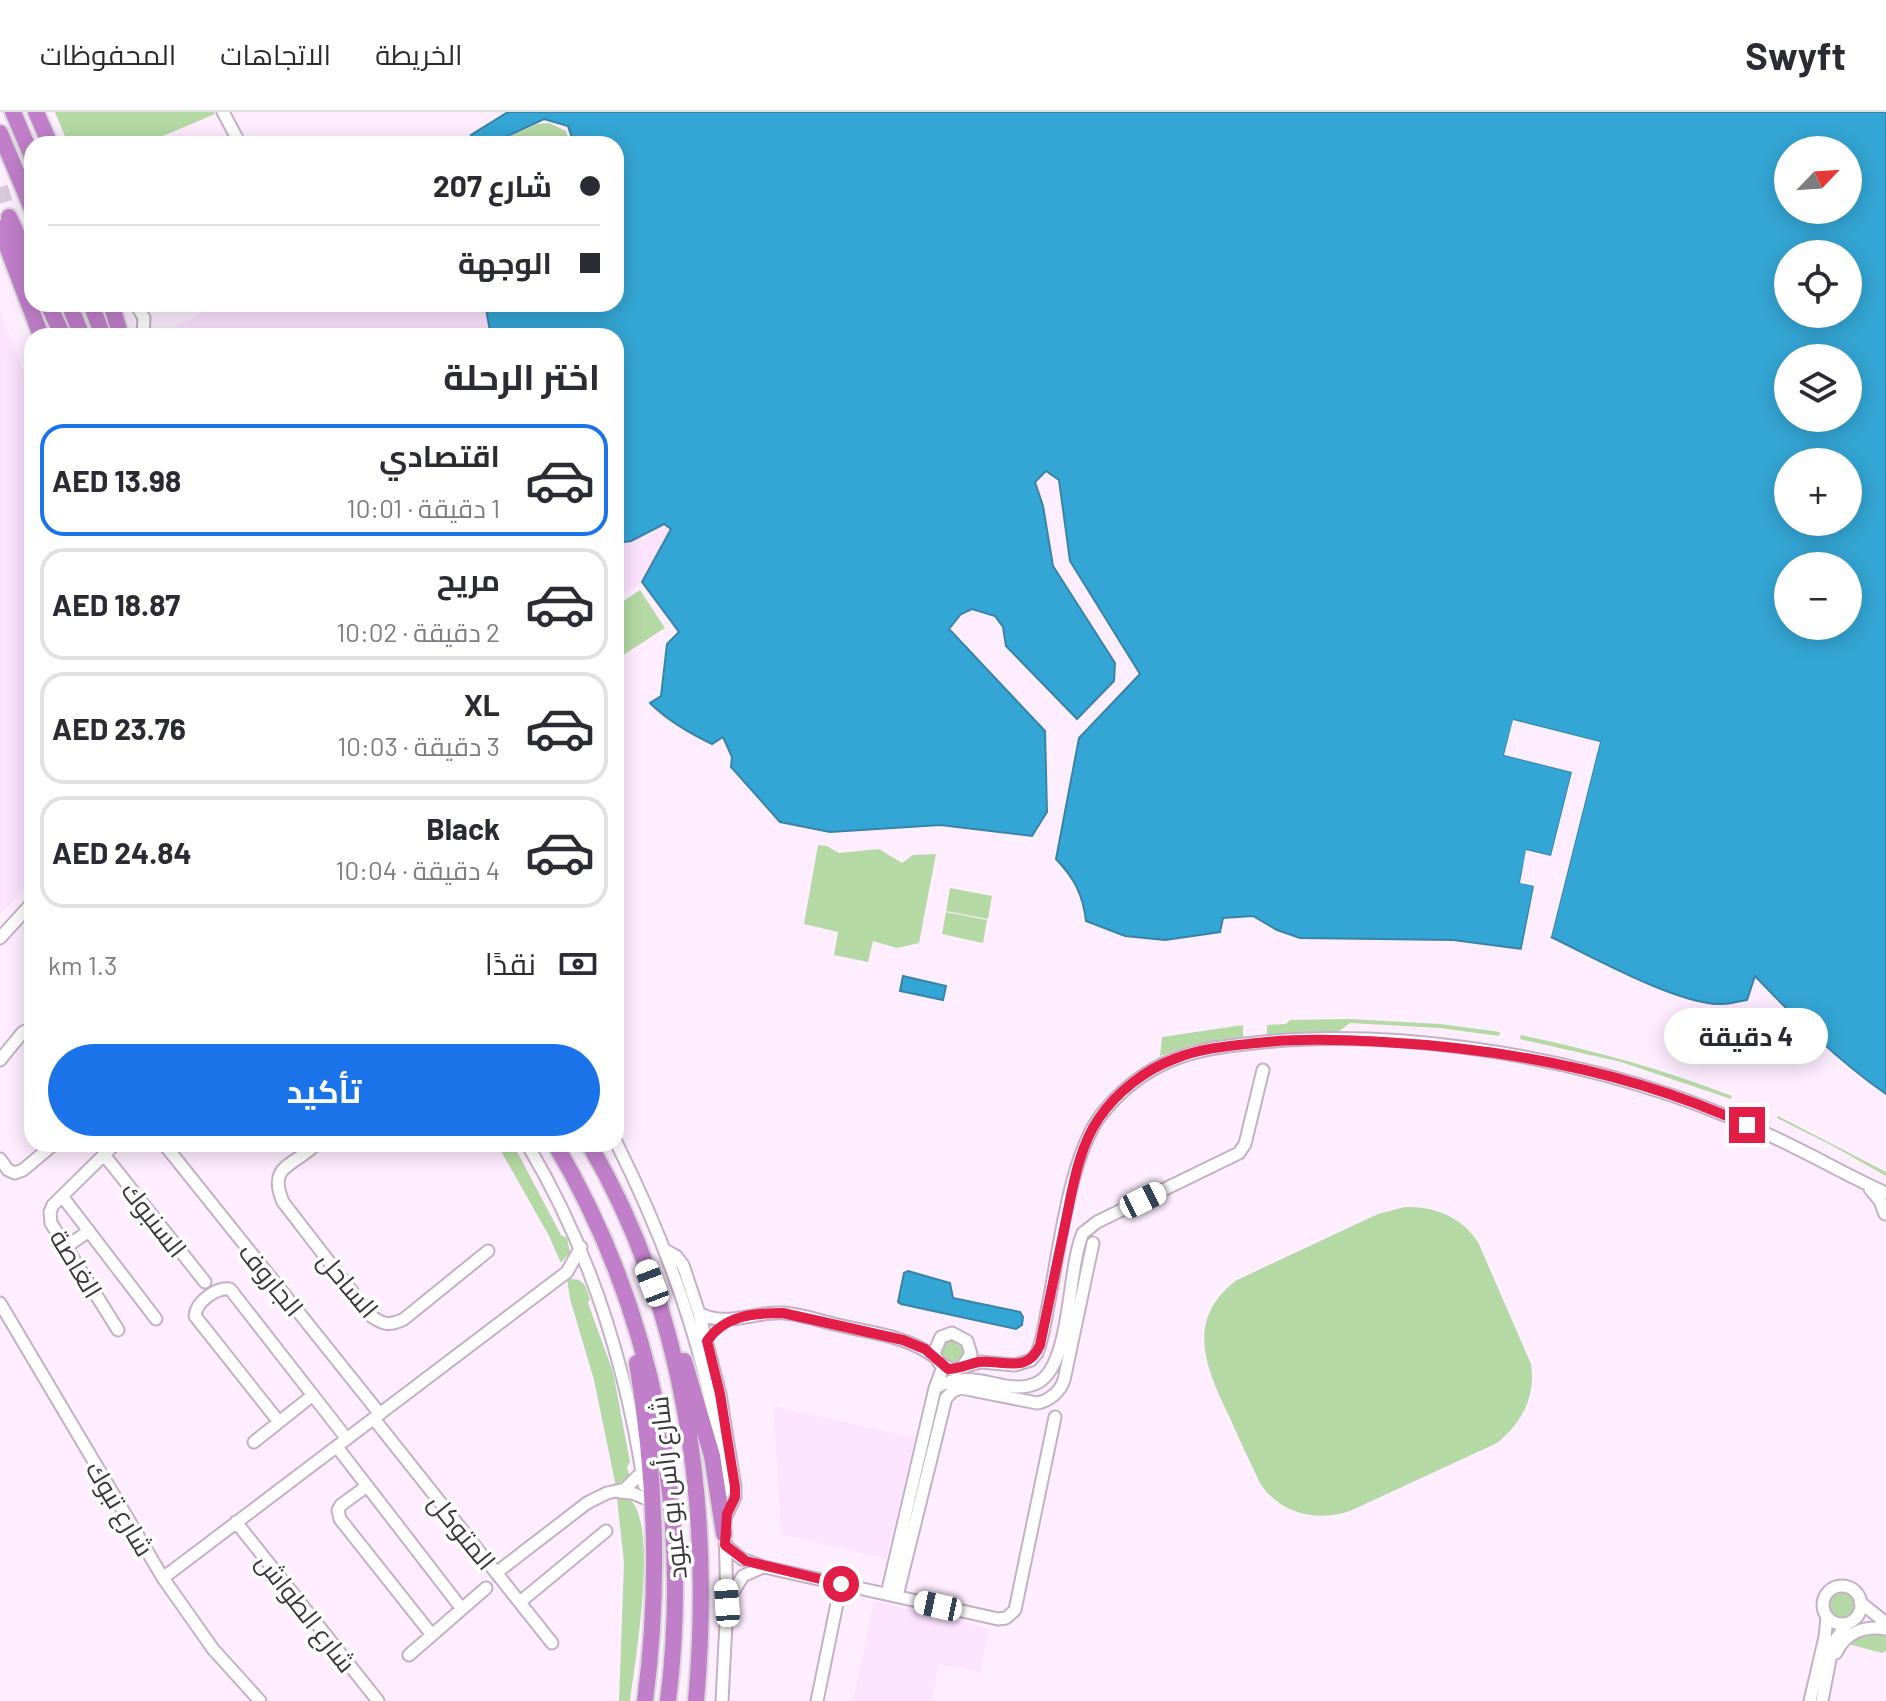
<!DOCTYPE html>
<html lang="ar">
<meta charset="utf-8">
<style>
body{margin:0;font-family:Barlow,Cairo,sans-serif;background:#f7f7f7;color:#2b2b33;direction:rtl;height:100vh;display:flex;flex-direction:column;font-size:30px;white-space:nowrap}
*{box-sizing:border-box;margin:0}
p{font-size:26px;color:#7c7c81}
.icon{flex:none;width:44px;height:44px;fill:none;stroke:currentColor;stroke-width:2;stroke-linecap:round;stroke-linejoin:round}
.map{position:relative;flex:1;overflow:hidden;direction:ltr}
.panel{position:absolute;left:24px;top:216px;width:600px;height:824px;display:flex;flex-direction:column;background:#fff;border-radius:24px;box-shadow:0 4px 20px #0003;direction:rtl}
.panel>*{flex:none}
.top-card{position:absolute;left:24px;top:24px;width:600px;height:176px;border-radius:24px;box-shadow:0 4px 20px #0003;direction:rtl;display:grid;align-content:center;height:176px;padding:0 24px;background:#fff}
.needle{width:52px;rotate:65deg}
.controls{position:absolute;left:1774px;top:24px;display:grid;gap:16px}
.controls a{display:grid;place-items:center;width:88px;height:88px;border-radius:50%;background:#fff;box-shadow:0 4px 20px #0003;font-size:40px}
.end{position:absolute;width:36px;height:36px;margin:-18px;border:10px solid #e11d48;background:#fff;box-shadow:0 0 0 4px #fff}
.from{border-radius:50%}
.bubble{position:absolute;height:56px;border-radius:28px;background:#fff;box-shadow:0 4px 20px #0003;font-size:26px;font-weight:700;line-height:56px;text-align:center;direction:rtl}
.car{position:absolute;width:24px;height:48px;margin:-24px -12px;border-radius:10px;box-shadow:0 0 6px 2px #0007;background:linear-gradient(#fff 24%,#345 0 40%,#fff 0 76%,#345 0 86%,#fff 0)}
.top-card b{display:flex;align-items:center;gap:28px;height:76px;font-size:30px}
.top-card b+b{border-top:2px solid #e1e1e2}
.top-card i{width:20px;height:20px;background:#2b2b33}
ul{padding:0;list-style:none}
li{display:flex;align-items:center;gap:24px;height:112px;margin:0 16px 12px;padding:0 8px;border:4px solid #e1e1e2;border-radius:24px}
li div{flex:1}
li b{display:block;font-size:30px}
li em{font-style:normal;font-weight:700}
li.current{border-color:#1a73e8}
li>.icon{width:72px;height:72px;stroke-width:1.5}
h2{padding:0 24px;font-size:36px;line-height:96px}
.pay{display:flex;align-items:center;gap:20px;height:88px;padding:0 24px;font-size:30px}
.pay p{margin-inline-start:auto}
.primary-button{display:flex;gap:16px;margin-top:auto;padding:16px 24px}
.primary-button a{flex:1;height:92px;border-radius:48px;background:#1a73e8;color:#fff;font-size:32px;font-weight:700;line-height:92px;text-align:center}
header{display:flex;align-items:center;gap:48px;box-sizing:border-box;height:112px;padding:0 40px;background:#fff;border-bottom:2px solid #e1e1e2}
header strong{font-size:38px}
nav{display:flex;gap:44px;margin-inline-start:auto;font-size:28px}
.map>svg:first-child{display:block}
</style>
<header>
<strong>Swyft</strong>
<nav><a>الخريطة</a><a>الاتجاهات</a><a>المحفوظات</a></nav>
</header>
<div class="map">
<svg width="1886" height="1589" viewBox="0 0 1886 1589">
<rect width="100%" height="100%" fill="#feeeff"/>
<path fill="#fce3fe" d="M220 192H485L491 224H158Z
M0 200 32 279V769L0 803Z
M664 412 671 417 642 470 616 487V431L631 429Z
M773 1294 915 1326 886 1447 781 1422Z
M874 1489 989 1517 980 1560 939 1552 932 1589H853Z"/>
<path fill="#b5d9a4" d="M55 0H214L215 2 144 32H68Z
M549 11 566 19 570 32H492L537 12Z
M640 478 665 516 623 543 616 532V494Z
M818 733 827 734 839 741 879 737 902 751 913 743 936 742 919 831 897 836 873 829 868 850 834 843 838 820 804 812Z
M950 776 992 784 988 807 946 799Z
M946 800 987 808 983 831 942 822Z
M1350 907 1440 912 1500 920 1499 924 1440 916 1350 911 1338 920 1267 922V913L1286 912 1290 908Z
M1243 913V925L1191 933 1160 944 1162 925Z
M1521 923C1593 938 1663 957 1732 984L1731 987 1621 950 1520 927Z
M1778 1004 1886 1060V1064L1831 1033 1777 1006Z
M497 1032H513L561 1123 567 1126 570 1140 561 1151 548 1122Z
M1405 1095C1434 1094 1462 1105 1478 1130L1531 1252C1536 1284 1522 1311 1497 1331L1350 1399C1317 1410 1282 1402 1261 1373 1250 1350 1239 1327 1229 1304 1206 1257 1184 1207 1237 1168L1378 1102Z
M567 1166 579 1168 585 1173 590 1187 588 1191 613 1260 630 1350 627 1355 630 1366 626 1371 616 1375 594 1268 570 1187Z
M940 1240a12 12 0 1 1 24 0a12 12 0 1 1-24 0Z
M625 1385C662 1397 634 1555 630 1589H619L624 1451 617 1386Z
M1828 1492a14 14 0 1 1 28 0a14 14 0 1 1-28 0Z
M1877 1521 1886 1523V1539L1882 1541 1848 1532 1863 1522Z"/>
<path fill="#34a6d5" stroke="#3784a8" stroke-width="2" fill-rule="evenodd" d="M508 0H1886V982C1837 948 1796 907 1755 864L1747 888C1739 889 1731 892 1723 892 1680 894 1591 844 1551 825L1600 630 1514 608 1504 643 1572 660 1551 744 1527 738 1520 770 1534 774 1521 837 1453 828 1300 826 1277 818 1253 804 1223 806 1220 820 1165 828 1125 824 1086 809C1083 782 1074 766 1056 747L1079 626 1140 562 1070 449 1059 368 1046 359 1035 370 1043 394 1053 454 1115 551 1114 569 1077 607 1006 534 1003 515 995 504 972 497 961 502 949 517 1045 619 1047 700 1032 724 940 713 830 720 780 710 731 655 732 645 723 625 712 632C689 621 668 609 650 591L661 584 667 532 679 520 642 470 671 417 664 412 631 429 616 431V224H491L485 192H616V32H574L568 14 544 7 491 32H480L471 23ZM1788 38H1848V98H1788ZM1788 142H1848V202H1788ZM1788 246H1848V306H1788ZM1788 350H1848V410H1788ZM1788 454H1848V514H1788Z
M903 864 946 874 943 888 900 879Z
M908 1159 950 1171 953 1186 1020 1200 1023 1205 1022 1213 1016 1217 901 1192 898 1190 904 1161Z"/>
<path fill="#feeeff" d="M1513 608 1600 630 1551 825 1548 827 1595 633 1516 613 1509 640 1573 656 1576 659 1554 746 1550 748 1529 743 1525 768 1536 770 1538 774 1525 837 1521 841 1534 774 1520 771 1526 738 1551 744 1572 660 1504 643Z"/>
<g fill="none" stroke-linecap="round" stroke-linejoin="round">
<path stroke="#d8c9d8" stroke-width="16" stroke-dasharray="16 8" stroke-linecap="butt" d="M0 75 9 105"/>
<defs>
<path id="minor" d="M223 0 240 32
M136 192 144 206 143 224
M0 826 32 791
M0 948 23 920 32 916
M616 1030C671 1140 713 1256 725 1379
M115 1032 53 1093 50 1100 51 1111 118 1218
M164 1032 380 1302
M316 1032C294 1055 267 1052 283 1090L371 1204C384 1213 390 1214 404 1207L488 1139
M527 1032C590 1137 626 1252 644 1373
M105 1044 205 1170
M0 1047 8 1058 15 1061 23 1058 54 1032
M1870 1077 1880 1089 1885 1102
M62 1084 156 1207
M66 1135 89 1119
M665 1138 676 1144 683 1153 699 1201 720 1282 735 1375V1385L727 1402
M0 1191 163 1466 213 1537 260 1589
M699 1201C726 1216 755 1199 783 1201 801 1202 820 1209 838 1213 871 1221 909 1224 936 1246
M962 1255 971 1242 967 1229 952 1221 941 1225 934 1241 939 1251 953 1258 980 1250 1015 1253 1031 1248 1037 1241C1043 1227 1045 1210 1048 1194 1059 1141 1069 1045 1101 1003 1120 979 1143 960 1172 948 1198 937 1226 934 1254 931 1389 916 1549 941 1677 985 1717 999 1756 1016 1794 1035 1825 1050 1854 1067 1886 1081
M935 1276C975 1253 1005 1286 1037 1271 1072 1254 1067 1156 1083 1121L1097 1110 1239 1041 1245 1032 1263 958
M374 1307 552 1531
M279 1310 195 1204C196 1190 216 1175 230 1177L347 1327
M254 1330 313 1283
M337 1335 462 1497
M367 1374 341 1393 338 1398 340 1407 432 1523
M619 1380 632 1381 647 1387
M236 1410 378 1589
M725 1433 742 1447 764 1455 998 1507 1006 1506 1015 1498 1055 1305
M496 1461 587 1391 607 1381 625 1377 642 1360
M163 1466 567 1160 581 1135
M1823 1493a19 19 0 1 1 38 0a19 19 0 1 1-38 0Z
M887 1482 935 1276 943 1255
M897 1484 946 1286 953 1279 961 1276 1037 1291C1049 1289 1060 1280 1064 1268L1093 1131
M728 1488 743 1464 763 1455
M520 1490 606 1419
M1860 1490 1886 1511
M1836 1541C1845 1521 1864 1513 1886 1517
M409 1543 486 1476
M722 1589 727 1491 725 1416
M817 1589 841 1472
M1810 1589 1825 1525 1827 1505
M1822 1589 1833 1531 1847 1512"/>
<path id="highway" d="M13 0 32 45
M36 0 50 32
M0 21 32 97
M9 105 32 155
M0 116 41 224
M48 192 63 224
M69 192 82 224
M91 192 103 224
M111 192 121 224
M555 1032C654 1199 692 1397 668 1589
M589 1032C687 1199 713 1399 696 1589
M684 1249 712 1344 724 1422
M637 1251C656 1363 660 1476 645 1589"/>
</defs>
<use href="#minor" stroke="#c4b1c5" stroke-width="15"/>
<use href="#highway" stroke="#dcdbdc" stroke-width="20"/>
<use href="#minor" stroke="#fff" stroke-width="11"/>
<use href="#highway" stroke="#c17fca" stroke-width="16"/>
</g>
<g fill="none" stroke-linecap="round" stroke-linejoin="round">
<path stroke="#e11d48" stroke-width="10" d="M841 1472 746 1449 725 1433 727 1402 735 1385V1375L720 1282 707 1229C725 1203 754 1201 783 1201L903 1228 925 1237 948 1257C959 1257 968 1252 979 1250 1004 1248 1028 1262 1040 1233 1049 1191 1057 1150 1066 1108 1073 1074 1079 1035 1099 1006 1117 980 1145 958 1174 947 1201 936 1229 934 1257 931 1300 926 1341 928 1384 930 1508 937 1634 961 1747 1013"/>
</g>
<g text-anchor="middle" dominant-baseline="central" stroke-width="7" stroke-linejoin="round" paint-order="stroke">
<g font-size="26" fill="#3e363e" stroke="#fff">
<text transform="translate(155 1107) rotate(52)">السنبوك</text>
<text transform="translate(77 1151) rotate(59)">الغاصة</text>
<text transform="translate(272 1167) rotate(51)">الجاروف</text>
<text transform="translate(349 1172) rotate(50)">الساحل</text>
<text transform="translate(667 1376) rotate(-96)">شارع رأس بو عبود</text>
<text transform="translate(121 1396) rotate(59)">شارع تبوك</text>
<text transform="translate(463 1419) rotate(51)">المتوكل</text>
<text transform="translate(307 1500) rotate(52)">شارع الطواش</text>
</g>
</g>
</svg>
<div class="controls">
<a><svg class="needle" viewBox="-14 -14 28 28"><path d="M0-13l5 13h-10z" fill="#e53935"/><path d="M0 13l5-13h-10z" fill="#7c7c81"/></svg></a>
<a><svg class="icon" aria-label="locate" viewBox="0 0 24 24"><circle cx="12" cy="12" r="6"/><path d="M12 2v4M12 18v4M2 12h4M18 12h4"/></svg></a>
<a><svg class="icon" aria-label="layers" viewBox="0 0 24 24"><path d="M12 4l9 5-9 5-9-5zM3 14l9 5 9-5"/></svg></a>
<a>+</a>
<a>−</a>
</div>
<i class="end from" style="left:841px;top:1472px"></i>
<i class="end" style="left:1747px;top:1013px"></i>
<div class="bubble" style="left:1664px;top:896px;width:164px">4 دقيقة</div>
<i class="car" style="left:1143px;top:1088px;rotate:64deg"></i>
<i class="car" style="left:652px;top:1171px;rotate:339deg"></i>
<i class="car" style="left:727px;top:1491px;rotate:356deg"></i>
<i class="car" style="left:938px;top:1494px;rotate:282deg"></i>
<div class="top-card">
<b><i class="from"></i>شارع 207</b>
<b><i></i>الوجهة</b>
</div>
<section class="panel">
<h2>اختر الرحلة</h2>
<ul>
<li class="current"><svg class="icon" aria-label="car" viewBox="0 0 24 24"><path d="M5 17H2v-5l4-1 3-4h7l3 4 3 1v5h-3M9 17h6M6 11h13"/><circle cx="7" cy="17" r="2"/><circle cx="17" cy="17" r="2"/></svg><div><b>اقتصادي</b><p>1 دقيقة · 10:01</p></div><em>AED 13.98</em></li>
<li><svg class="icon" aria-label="car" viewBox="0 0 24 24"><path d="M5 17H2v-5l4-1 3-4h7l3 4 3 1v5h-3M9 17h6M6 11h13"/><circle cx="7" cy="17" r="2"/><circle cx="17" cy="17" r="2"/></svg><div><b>مريح</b><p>2 دقيقة · 10:02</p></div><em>AED 18.87</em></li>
<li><svg class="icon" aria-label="car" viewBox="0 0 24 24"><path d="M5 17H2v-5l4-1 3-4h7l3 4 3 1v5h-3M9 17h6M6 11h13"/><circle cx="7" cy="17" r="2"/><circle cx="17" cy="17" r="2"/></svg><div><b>XL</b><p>3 دقيقة · 10:03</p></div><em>AED 23.76</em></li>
<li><svg class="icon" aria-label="car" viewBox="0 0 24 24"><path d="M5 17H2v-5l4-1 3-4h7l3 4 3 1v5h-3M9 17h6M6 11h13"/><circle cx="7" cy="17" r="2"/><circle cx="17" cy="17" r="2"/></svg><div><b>Black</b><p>4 دقيقة · 10:04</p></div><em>AED 24.84</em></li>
</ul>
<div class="pay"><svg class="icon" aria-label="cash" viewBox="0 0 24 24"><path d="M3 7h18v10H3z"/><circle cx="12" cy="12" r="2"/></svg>نقدًا<p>1.3 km</p></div>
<div class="primary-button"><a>تأكيد</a></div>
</section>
</div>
